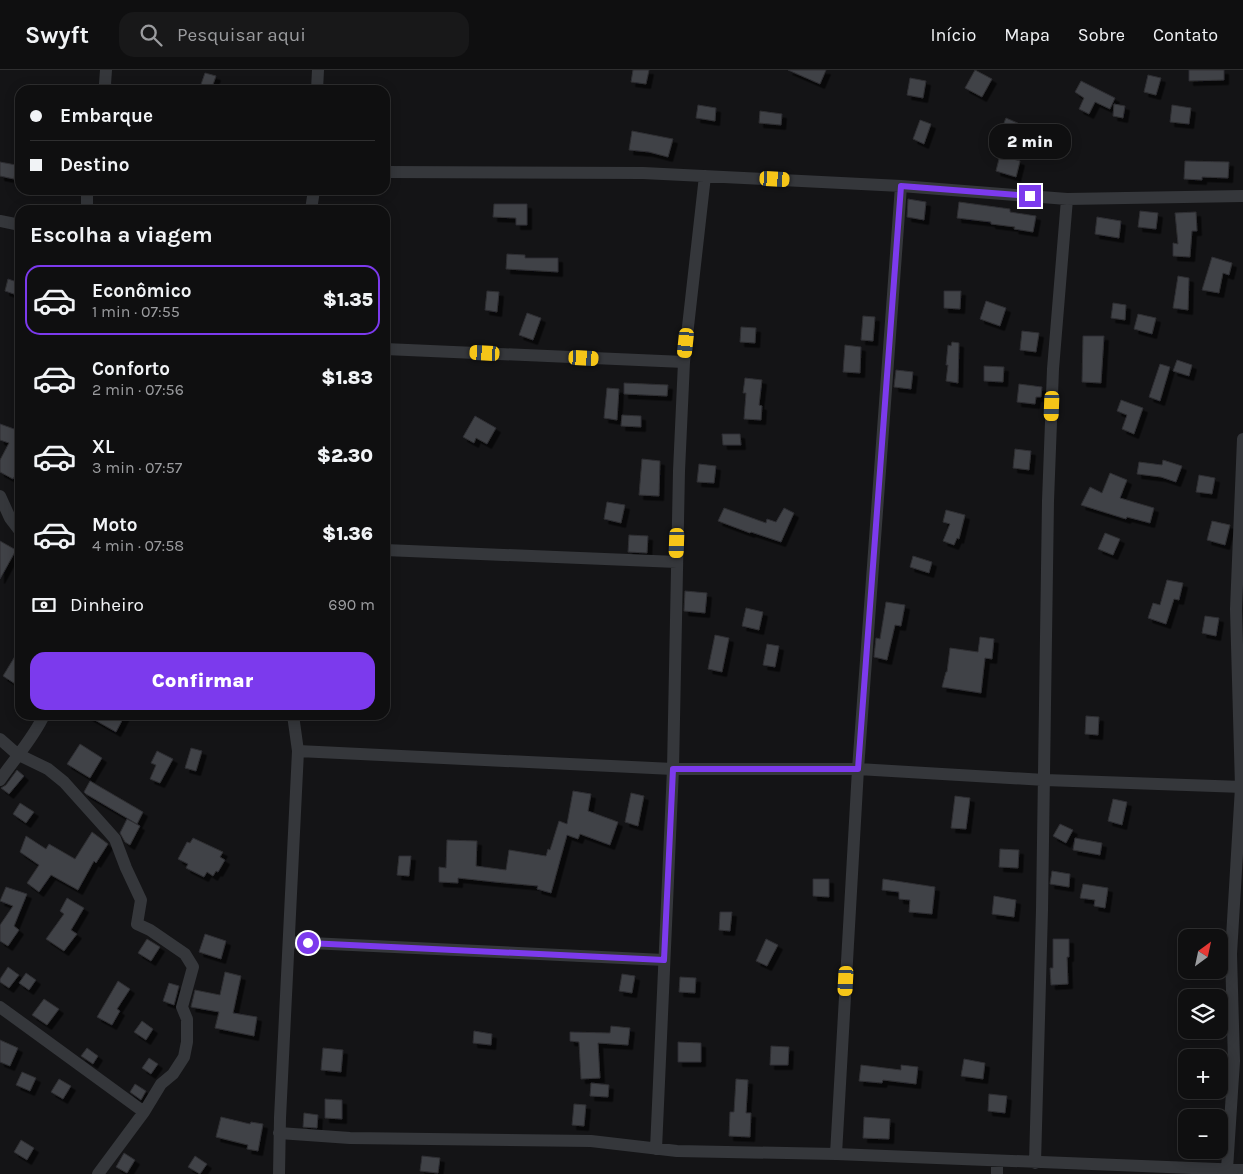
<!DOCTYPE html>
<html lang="pt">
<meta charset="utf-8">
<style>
body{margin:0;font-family:Karla,sans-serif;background:#181819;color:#f1f3f6;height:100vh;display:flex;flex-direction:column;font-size:19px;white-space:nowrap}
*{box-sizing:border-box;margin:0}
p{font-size:16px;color:#9b9c9f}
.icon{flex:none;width:28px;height:28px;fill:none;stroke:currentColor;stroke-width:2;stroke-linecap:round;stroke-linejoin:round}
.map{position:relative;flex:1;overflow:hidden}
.panel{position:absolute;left:15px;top:135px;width:375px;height:515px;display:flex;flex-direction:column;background:#0f0f10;border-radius:15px;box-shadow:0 2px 12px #0003,0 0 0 1px #2f2f30}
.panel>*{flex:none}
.top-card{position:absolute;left:15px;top:15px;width:375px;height:110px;border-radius:15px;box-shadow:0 2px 12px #0003,0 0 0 1px #2f2f30;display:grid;align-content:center;height:110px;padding:0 15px;background:#0f0f10}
.needle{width:32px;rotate:33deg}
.buttons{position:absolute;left:1178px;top:859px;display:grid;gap:10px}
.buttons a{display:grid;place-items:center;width:50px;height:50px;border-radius:10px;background:#0f0f10;box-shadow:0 2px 12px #0003,0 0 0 1px #2f2f30;font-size:25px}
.end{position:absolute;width:22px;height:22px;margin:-11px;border:6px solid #7c3aed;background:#fff;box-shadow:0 0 0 2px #fff}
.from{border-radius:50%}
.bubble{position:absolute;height:35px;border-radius:15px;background:#0f0f10;box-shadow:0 2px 12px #0003,0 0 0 1px #2f2f30;font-size:16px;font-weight:800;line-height:35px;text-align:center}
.car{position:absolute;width:15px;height:30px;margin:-15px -8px;border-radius:6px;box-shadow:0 0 4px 1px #0007;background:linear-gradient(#f5c518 24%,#345 0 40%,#f5c518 0 76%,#345 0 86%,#f5c518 0)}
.top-card b{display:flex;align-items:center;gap:18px;height:48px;font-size:19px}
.top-card b+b{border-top:1px solid #2f2f30}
.top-card i{width:12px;height:12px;background:#f1f3f6}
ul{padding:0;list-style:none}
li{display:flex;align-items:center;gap:15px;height:70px;margin:0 10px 8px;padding:0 5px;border:2px solid transparent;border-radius:15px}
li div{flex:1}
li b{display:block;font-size:19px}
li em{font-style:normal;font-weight:800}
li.active{border-color:#7c3aed}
li>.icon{width:45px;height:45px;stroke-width:1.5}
h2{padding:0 15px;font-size:22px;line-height:60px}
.pay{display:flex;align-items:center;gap:12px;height:55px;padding:0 15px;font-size:19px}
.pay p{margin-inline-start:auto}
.cta{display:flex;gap:10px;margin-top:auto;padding:10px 15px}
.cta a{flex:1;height:58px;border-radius:15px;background:#7c3aed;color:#fff;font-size:20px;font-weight:800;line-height:58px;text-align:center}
header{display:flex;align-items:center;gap:30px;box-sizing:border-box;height:70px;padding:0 25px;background:#0f0f10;border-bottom:1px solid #2f2f30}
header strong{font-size:24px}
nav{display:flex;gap:28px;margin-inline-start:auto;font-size:18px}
.search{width:350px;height:45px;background:#181819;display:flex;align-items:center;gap:12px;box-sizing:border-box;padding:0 18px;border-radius:15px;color:#9b9c9f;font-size:19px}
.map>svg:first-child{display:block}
</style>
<header>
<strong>Swyft</strong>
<div class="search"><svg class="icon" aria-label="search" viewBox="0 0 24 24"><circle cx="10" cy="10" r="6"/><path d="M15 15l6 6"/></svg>Pesquisar aqui</div>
<nav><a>Início</a><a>Mapa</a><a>Sobre</a><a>Contato</a></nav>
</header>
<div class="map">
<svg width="1243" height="1104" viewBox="0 0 1243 1104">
<defs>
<filter id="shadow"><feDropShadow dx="4.5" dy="4.5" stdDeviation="0" flood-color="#0009"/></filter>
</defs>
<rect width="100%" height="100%" fill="#141416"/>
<path fill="#404246" stroke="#2e2e32" filter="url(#shadow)" d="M633 0H649L646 14 631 12Z
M788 0H826L820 14Z
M975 0 992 9 982 27 965 18Z
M1189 0H1224V10L1189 11Z
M205 3 216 6 211 20H199Z
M1148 5 1161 8 1156 25 1144 22Z
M910 8 926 11 923 28 907 25Z
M1081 11 1115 28 1110 39 1095 32 1089 44 1079 39 1084 28 1075 22Z
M1114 34 1125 36 1123 48 1113 46Z
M698 35 716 38 715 51 696 48Z
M1172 35 1191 38 1189 54 1170 52Z
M760 41 782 44 781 55 759 53Z
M1006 48 1029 58 1022 73 1000 63Z
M920 50 931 54 924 74 913 69Z
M632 61 673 69 668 87 649 82 629 80Z
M1000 85 1020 91 1016 107 996 101Z
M1185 91 1229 92 1228 108 1202 107V110L1184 109Z
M0 92 16 95 14 109 0 106Z
M908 129 926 132 924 150 907 147Z
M959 132 1010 139V142L1036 146 1033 162 1014 159 1015 157 991 154V152L957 148Z
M494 134H527V155H516V148L493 147Z
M1140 141 1158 143 1156 159 1138 157Z
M1196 142 1197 161H1192L1190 187 1173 186V173L1178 174 1175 143Z
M1097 147 1121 151 1119 168 1095 164Z
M507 184 525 185V188H558V202L506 199Z
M1212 187 1232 193 1229 205 1223 203 1219 223 1202 220Z
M1178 206 1189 208 1188 240 1173 238Z
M8 209 20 213 17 225 5 221Z
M487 221 499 222 497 242 485 240Z
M944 221H961L960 239 944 238Z
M986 231 1006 238 1000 256 980 249Z
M1113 233 1126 235 1125 250 1111 248Z
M527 243 541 248 533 270 519 265Z
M1138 244 1156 248 1152 264 1134 259Z
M863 246 875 247 873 271 861 270Z
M741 257 756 258 755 273 740 272Z
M1022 261 1039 263 1036 282 1020 280Z
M1083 266H1104L1101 313 1082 312Z
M952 272 959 273 958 313 946 311 948 295H946L948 275 951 276Z
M845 275 861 277 860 303 843 302Z
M1177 290 1192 295 1189 306 1173 301Z
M1160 294 1170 297 1160 331 1149 327Z
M984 296 1004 297 1003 312 984 311Z
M896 300 913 302 911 319 894 317Z
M745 308 762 310 759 335 762 336 761 350 744 349 746 323H743Z
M624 313 668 315 667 326 624 324Z
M1019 314 1042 317 1041 327H1036L1035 334 1017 332Z
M607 318 619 319 617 350 604 348Z
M1121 330 1143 338 1134 364 1122 359 1127 345 1117 341Z
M622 345 641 346V357L621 356Z
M475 346 496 358 487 374 476 368 474 373 463 367Z
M0 354 17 360 20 354V397L13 409 0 402V390L9 373 0 370Z
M722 364H740L741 375H723Z
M1015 379 1031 381 1029 400 1013 398Z
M642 389 660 391 659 426 639 425Z
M1163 390 1182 396 1176 412 1161 407 1137 404 1139 392 1162 395Z
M699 394 716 396 714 413 697 412Z
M1110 403 1127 410 1120 428 1154 438 1150 453 1127 447 1126 449 1081 435 1090 417 1102 423Z
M1199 405 1215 408 1212 424 1196 422Z
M607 432 625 435 621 453 604 449Z
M724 438 766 453 767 449 776 452 784 438 794 443 781 472 751 462 750 463 718 451Z
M946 440 965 445 959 469 957 468 954 475 943 471 950 454 943 452Z
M1212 451 1230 455 1225 475 1207 470Z
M1105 463 1120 469 1113 485 1098 479Z
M629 465 648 466 647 483 628 482Z
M0 471 16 480 0 509Z
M913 486 932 492 929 503 910 497Z
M1167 510 1183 513 1179 530 1174 529 1166 554 1148 548 1153 533 1160 535Z
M685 521 707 523 705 543 684 541Z
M886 532 905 535 901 556 895 555 887 590 874 587 876 568 880 569Z
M746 538 763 542 759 560 742 556Z
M1205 546 1219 548 1216 566 1202 563Z
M715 565 729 568 722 602 708 599Z
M980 567 994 569 992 589 985 588 981 623 942 617 946 602H947L950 578 978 582Z
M767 574 779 576 775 597 763 595Z
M20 578V617L3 606Z
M86 645H125L116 662Z
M1086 646 1099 647 1098 665 1085 664Z
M80 674 102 688 90 708 67 694Z
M191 678 202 681 196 701 185 698Z
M157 681 173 689 160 713 150 709 156 695 151 693Z
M17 700 24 706 9 724 1 718 6 715Z
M90 711 143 742 137 754 86 724 84 722Z
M573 721 591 724 588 741 618 752 610 775 580 764 578 769 567 765 551 823 537 819 538 816 495 812 458 808V813L439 812V797L446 798 447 770 477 771 476 796 506 800 509 780 546 786 548 779 550 780 559 751 567 754Z
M631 723 644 726 638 756 625 752Z
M955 726 970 728 966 759 951 758Z
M1113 729 1127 732 1122 755 1108 751Z
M20 733 34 742 26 753 13 744Z
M127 749 140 756 130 775 125 772 120 763Z
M1060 754 1073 760 1066 773 1053 766Z
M92 762 108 774 96 793 94 791 78 820 51 805 39 822 27 813 39 795 20 782 26 766 46 779 49 774 75 789Z
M193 768 223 782 220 787 225 790 218 802 216 801 213 806 207 802 204 807 186 798 188 794 178 789 187 772 190 773Z
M1075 768 1102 773 1100 785 1073 780Z
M1000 779 1019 780 1018 798 999 797Z
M399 786H411L409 806 397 805Z
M1052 801 1070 804 1069 817 1050 814Z
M813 809H829V827L813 826Z
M883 809 935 817 932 844 909 842 910 830 899 829V822L882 820Z
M1083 814 1108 818 1105 838 1094 836 1095 830 1080 828Z
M6 817 27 824 14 856 19 860 8 876 0 871V855L13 836 0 831Z
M994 826 1016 830 1014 847 992 844Z
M67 828 84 838 71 860 77 864 64 881 46 869 64 844 60 841Z
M720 842H732L730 861 719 860Z
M205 864 226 871 221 889 199 882Z
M147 869 160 877 151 891 138 883Z
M766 869 778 875 767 896 756 891Z
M1053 869H1069V887H1067L1068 914 1051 915 1050 898H1053Z
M8 897 19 905 9 918 0 912V909Z
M225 902 241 906 233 943 257 947 254 966 215 958 219 942 191 937 195 920 220 925Z
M26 903 36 910 29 920 19 913Z
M622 904 635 906 632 923 619 921Z
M680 907 696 908 695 923 679 922Z
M118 911 130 919 117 939 120 941 112 955 97 947Z
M169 913 179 916 174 935 163 931Z
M44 929 59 939 47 955 32 945Z
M142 951 153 959 146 970 134 962Z
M611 956 630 958 628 975 598 973 600 1008 581 1009 579 972 570 971V962L610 963Z
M474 961 492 964 491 975 473 973Z
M0 970 18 978 10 996 0 992Z
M678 972 701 973V992H678Z
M771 976 789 977 788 995H770Z
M87 978 98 986 93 994 81 986Z
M323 978 343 980 341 1002 321 1000Z
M149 988 158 994 151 1004 142 998Z
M964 989 985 993 983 1009 961 1006Z
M861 995 901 1000V995L918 997 916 1014 883 1010 882 1013 859 1011Z
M22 1002 36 1008 30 1021 16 1015Z
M59 1009 71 1016 63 1029 51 1022Z
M736 1009 748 1010 746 1043H751L750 1067 729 1066 730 1042H734Z
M591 1013 609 1015 608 1027 590 1026Z
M135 1014 146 1021 141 1030 130 1022Z
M989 1024 1007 1026 1005 1043 988 1041Z
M325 1029 342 1030V1049L325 1048Z
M574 1034 586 1035 584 1056 572 1055Z
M304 1043 318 1045 317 1058 303 1057Z
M221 1047 250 1054 251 1052 263 1054 258 1081 247 1079 248 1075 216 1067Z
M864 1047 890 1049 889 1069 863 1068Z
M21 1070 34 1078 27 1090 14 1082Z
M124 1083 135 1090 127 1103 116 1097Z
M195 1086 207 1094 200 1104 188 1097Z
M422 1086 440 1088 438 1103 420 1101Z"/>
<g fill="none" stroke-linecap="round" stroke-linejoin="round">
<path stroke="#35373b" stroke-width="12" d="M106 0 105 14 107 20
M317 20 318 0
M385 102 643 103 901 116 1067 129 1243 126
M87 120V140
M311 140 314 120
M0 151 20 155
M385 279 684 292
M0 426 10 448 20 461
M385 480 677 492
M0 669 17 684 48 699 64 712 108 761 115 769 126 798 141 830 137 854 150 860 185 884 193 897 182 937 187 949V972L184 987 173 1004 161 1014 144 1042 98 1104
M298 681 673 699H858L1045 710 1243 717
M0 710C14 689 33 669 44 645
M289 872 664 890
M0 937 144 1042
M279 1063 350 1068 591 1071 677 1081 836 1084 1243 1100
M656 1079 673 699 679 401 684 292 705 106
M836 1084 858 699 901 116
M1035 1093 1042 840 1048 431 1053 299 1067 129
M1227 1099 1234 991 1231 884 1241 717 1236 539 1243 369
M279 1104 280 1048 298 681 293 645
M997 1104V1091"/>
</g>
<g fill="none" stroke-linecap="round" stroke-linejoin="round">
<path stroke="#7c3aed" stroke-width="6" d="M308 873 664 890 673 699H858L901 116 1030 126"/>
</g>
</svg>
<div class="buttons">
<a><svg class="needle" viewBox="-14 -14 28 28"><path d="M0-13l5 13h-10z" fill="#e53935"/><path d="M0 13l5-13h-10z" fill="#9b9c9f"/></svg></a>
<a><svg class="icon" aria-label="layers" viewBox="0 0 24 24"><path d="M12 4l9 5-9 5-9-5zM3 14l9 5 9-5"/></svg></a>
<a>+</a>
<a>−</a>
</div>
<i class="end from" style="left:308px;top:873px"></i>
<i class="end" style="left:1030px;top:126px"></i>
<div class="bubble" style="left:989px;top:54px;width:82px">2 min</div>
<i class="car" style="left:775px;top:109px;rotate:93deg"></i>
<i class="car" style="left:686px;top:273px;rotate:186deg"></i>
<i class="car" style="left:485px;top:283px;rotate:273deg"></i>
<i class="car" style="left:584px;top:288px;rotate:93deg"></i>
<i class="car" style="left:1052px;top:336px;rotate:182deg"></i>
<i class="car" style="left:677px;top:473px;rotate:182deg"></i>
<i class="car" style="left:846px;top:911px;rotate:183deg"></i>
<div class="top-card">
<b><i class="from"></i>Embarque</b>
<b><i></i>Destino</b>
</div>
<section class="panel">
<h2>Escolha a viagem</h2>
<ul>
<li class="active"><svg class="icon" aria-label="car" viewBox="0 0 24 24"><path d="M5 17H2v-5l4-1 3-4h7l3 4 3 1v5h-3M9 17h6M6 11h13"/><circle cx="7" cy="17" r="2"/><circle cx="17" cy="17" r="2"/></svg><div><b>Econômico</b><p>1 min · 07:55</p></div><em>$1.35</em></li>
<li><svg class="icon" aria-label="car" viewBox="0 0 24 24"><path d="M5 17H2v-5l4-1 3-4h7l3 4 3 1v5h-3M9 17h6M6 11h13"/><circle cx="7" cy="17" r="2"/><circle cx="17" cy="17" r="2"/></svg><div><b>Conforto</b><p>2 min · 07:56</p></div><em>$1.83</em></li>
<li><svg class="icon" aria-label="car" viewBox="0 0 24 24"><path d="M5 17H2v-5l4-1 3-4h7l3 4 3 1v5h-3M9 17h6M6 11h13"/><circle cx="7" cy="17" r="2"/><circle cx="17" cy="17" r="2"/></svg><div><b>XL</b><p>3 min · 07:57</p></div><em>$2.30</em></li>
<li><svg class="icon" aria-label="car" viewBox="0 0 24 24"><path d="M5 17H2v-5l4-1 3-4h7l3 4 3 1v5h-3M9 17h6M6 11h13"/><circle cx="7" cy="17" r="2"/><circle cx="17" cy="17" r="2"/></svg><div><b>Moto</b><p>4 min · 07:58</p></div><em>$1.36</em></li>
</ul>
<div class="pay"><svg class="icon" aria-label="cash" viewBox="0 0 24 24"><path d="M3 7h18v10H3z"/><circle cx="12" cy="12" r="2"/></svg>Dinheiro<p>690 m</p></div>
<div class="cta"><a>Confirmar</a></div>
</section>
</div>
